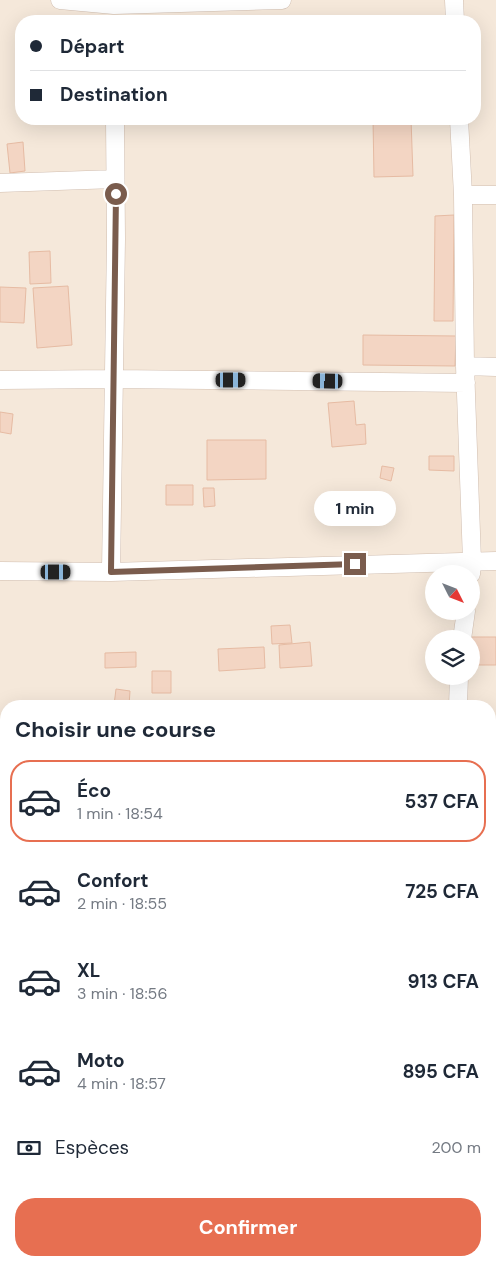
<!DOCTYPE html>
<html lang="fr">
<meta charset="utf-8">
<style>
body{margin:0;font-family:"DM Sans",sans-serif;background:#f2f2f3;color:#1f2937;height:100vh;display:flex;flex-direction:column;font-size:19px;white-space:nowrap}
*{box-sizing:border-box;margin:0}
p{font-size:16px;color:#747a83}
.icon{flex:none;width:28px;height:28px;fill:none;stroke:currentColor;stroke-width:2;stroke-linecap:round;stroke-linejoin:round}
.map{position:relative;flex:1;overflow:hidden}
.drawer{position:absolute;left:0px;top:700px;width:496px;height:566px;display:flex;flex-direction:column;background:#fff;border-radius:20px 20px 0 0;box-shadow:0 5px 20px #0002}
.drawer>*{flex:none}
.hud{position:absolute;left:15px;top:15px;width:466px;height:110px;border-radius:20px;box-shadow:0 5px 20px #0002;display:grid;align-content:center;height:110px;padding:0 15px;background:#fff}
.needle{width:32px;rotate:132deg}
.buttons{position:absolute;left:425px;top:565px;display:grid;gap:10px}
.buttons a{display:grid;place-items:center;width:55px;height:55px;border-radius:50%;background:#fff;box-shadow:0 5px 20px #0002;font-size:25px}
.end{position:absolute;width:22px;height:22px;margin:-11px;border:6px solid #7a5c4d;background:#fff;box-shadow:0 0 0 2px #fff}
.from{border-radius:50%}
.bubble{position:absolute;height:35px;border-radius:18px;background:#fff;box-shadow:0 5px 20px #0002;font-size:16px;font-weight:700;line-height:35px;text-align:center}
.car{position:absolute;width:15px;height:30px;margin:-15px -8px;border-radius:6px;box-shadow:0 0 4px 1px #0007;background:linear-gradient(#222 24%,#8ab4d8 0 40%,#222 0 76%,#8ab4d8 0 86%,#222 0)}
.hud b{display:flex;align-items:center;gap:18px;height:48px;font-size:19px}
.hud b+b{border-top:1px solid #e0e1e3}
.hud i{width:12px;height:12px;background:#1f2937}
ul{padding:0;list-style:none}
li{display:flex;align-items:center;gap:15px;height:82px;margin:0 10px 8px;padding:0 5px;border:2px solid transparent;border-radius:20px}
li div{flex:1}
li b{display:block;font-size:19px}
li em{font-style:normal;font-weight:700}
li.active{border-color:#e76f51}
li>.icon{width:45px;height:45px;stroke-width:1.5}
h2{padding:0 15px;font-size:22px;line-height:60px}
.pay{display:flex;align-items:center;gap:12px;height:55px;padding:0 15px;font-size:19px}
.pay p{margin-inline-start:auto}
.action{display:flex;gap:10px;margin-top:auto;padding:10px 15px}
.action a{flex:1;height:58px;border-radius:20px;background:#e76f51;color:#fff;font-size:20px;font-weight:700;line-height:58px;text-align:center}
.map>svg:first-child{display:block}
</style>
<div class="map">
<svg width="496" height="1266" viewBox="0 0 496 1266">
<rect width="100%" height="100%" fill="#fdf6ec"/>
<path fill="#f5e8da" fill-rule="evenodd" d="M0 0H496V1266H0ZM21 21H475V119H21ZM434 574H471V611H434ZM434 639H471V676H434ZM6 706H490V1260H6Z"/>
<path fill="#f3d5c3" stroke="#e6bba3" d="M373 119H411L413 176 374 177Z
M23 142 25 171 10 173 7 144Z
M454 215 453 321H434L435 216Z
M50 251 51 283 30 284 29 252Z
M68 286 72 345 37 348 33 288Z
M0 287 26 288 24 323 0 322Z
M363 335 456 336 455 366 363 365Z
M354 401 356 425 365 424 366 444 332 447 328 403Z
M0 412 13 414 11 434 0 432Z
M207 440H266V479L207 480Z
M429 456H454V471L429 470Z
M382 466 394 468 391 481 380 478Z
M166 485H193V505H166Z
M203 488H214L215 506 204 507Z
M290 625 292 643 272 644 271 626Z
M470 637H496V665H471Z
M310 642 312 666 280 668 279 645Z
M264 647 265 668 219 671 218 649Z
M136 652V667L105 668V653Z
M152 671H171V693H152Z
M116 689 130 691 129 706 114 705Z
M0 869H6V890L0 889Z
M0 897H6V913H0Z
M0 983H6V1014H0Z
M0 1027H6V1056H0Z
M0 1251 6 1252V1260H20V1266H0Z
M83 1260H118L117 1266H82Z
M166 1260H193V1266H166Z
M206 1260H226L225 1266H206Z
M345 1260V1266H321V1262Z
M237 1263H252V1266H237Z"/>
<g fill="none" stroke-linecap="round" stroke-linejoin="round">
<defs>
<path id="street" d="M60 0 114 5 282 0
M454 0 455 21
M459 119 463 195 465 366 472 561 471 574
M0 183 115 179
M463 195H496
M465 366 496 367
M0 380 113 379 466 383
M0 571 111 572 496 561
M111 572 116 239 115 119
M462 639 466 611
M458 706 459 676
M490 765H496
M0 769H6
M0 954H6
M490 956H496
M490 1143H496
M0 1144 6 1143
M473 1260V1266
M144 1266V1260"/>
</defs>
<use href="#street" stroke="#d1beb0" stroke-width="19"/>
<use href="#street" stroke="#fff" stroke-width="18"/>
</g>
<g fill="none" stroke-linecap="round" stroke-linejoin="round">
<path stroke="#7a5c4d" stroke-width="6" d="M116 194 111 572 355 564"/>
</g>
</svg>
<div class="buttons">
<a><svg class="needle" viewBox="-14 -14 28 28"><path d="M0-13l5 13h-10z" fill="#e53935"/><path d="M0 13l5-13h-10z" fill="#747a83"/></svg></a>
<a><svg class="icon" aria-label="layers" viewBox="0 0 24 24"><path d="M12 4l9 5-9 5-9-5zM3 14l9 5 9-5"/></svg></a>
</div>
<i class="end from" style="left:116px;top:194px"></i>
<i class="end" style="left:355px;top:564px"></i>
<div class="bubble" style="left:314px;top:491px;width:82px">1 min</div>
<i class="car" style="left:231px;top:380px;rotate:90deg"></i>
<i class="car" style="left:328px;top:381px;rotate:271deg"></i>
<i class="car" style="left:56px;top:572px;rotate:90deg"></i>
<div class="hud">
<b><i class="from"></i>Départ</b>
<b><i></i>Destination</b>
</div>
<section class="drawer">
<h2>Choisir une course</h2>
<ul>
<li class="active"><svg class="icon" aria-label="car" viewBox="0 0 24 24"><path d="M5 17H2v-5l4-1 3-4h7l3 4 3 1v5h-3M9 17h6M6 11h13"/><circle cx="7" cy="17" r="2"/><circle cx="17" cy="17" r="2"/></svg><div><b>Éco</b><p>1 min · 18:54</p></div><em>537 CFA</em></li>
<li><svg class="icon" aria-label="car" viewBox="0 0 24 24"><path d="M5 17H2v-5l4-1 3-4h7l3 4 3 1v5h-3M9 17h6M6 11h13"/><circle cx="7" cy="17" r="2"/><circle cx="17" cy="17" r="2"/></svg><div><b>Confort</b><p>2 min · 18:55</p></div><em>725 CFA</em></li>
<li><svg class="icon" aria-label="car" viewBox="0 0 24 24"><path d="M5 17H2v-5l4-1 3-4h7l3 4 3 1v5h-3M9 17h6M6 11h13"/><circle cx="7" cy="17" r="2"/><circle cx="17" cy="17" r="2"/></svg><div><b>XL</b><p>3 min · 18:56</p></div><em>913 CFA</em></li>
<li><svg class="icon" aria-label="car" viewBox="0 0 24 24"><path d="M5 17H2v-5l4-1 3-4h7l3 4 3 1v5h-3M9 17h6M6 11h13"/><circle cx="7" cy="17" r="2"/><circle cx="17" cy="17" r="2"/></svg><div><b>Moto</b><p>4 min · 18:57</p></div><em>895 CFA</em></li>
</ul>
<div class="pay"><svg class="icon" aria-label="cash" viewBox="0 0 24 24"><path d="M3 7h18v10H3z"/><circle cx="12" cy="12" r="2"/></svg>Espèces<p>200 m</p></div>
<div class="action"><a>Confirmer</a></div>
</section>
</div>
